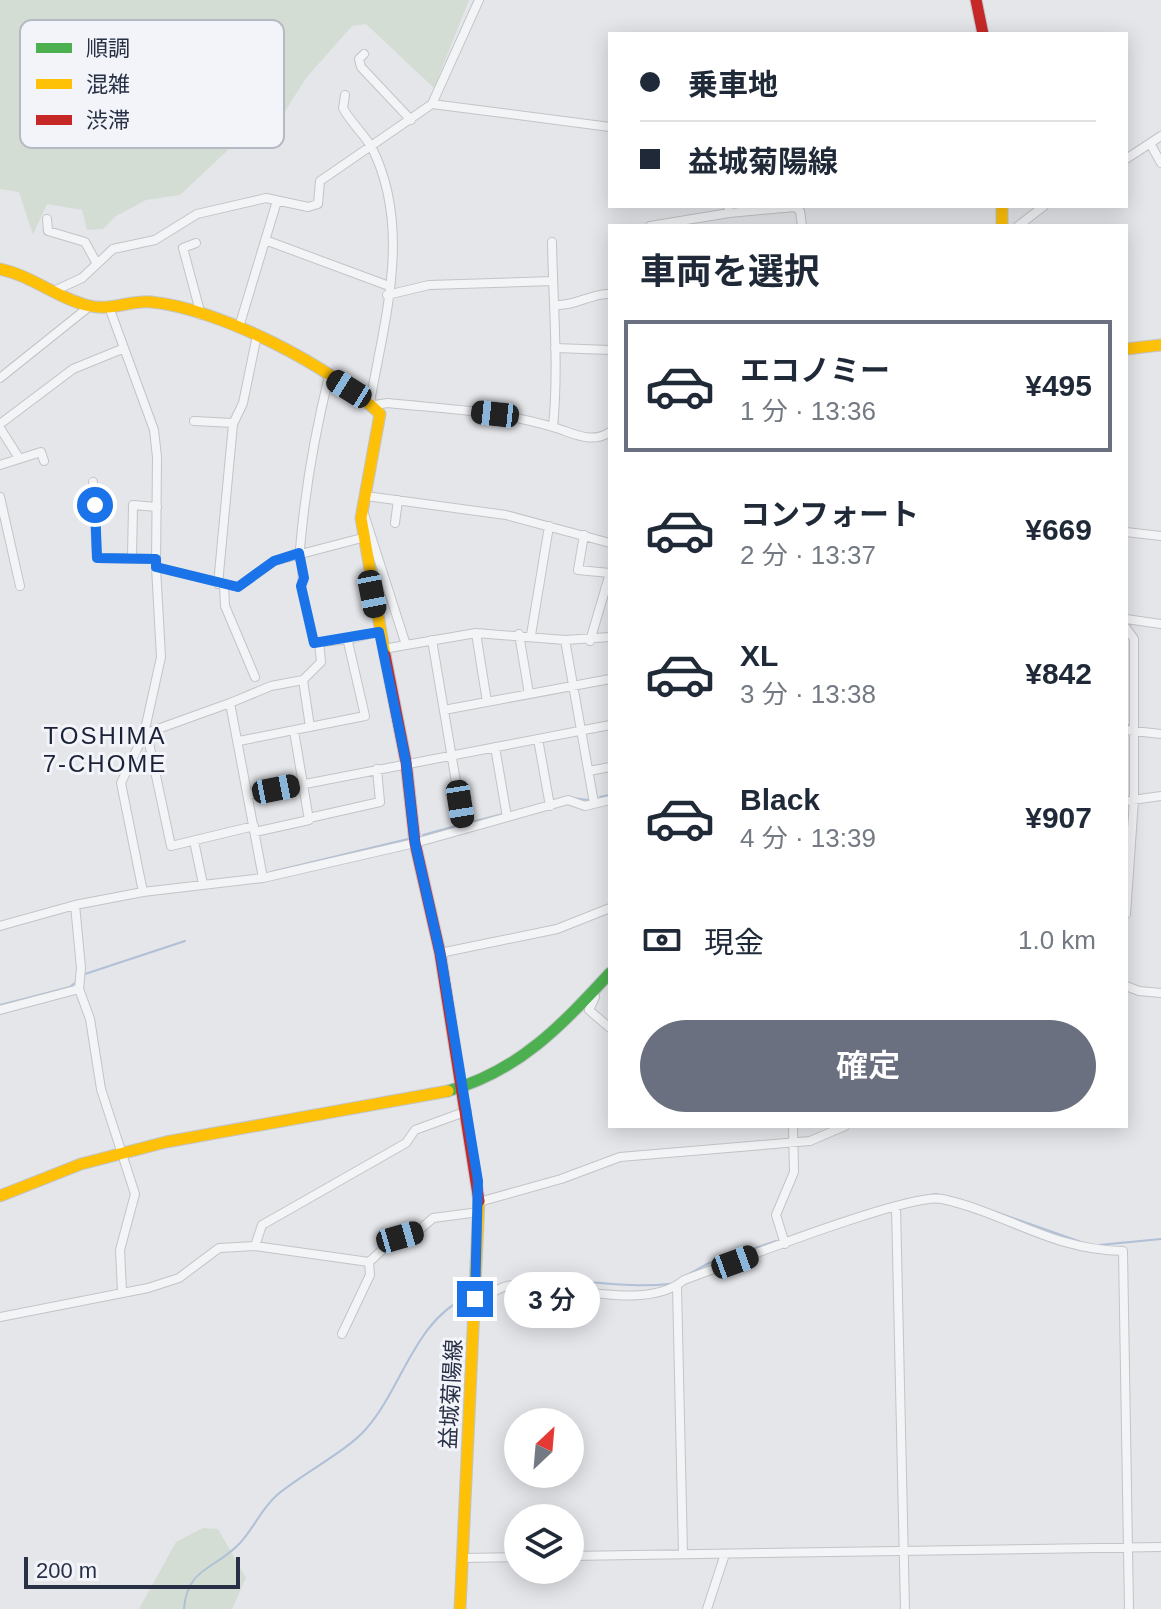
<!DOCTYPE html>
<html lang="ja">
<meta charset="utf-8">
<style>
body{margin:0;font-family:Arial,"Noto Sans JP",sans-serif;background:#f6f6f7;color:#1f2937;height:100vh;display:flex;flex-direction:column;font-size:30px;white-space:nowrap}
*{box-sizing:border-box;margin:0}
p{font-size:26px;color:#747a83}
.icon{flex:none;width:44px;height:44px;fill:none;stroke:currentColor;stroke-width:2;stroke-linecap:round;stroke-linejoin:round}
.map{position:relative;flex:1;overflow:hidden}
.sheet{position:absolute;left:608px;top:224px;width:520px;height:904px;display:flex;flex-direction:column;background:#fff;border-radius:0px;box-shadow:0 4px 20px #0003}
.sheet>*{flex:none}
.hud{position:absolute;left:608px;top:32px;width:520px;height:176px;border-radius:0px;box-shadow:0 4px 20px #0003;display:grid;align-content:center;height:176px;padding:0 32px;background:#fff}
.needle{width:52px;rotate:26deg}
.controls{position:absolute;left:504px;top:1408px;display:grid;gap:16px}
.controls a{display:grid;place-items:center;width:80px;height:80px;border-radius:50%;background:#fff;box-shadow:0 4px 20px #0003;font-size:40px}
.scale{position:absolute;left:24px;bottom:20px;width:216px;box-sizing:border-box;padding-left:8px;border:4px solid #283045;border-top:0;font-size:22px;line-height:28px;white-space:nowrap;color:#283045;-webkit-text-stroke:6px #f2f4f9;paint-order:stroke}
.end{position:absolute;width:36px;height:36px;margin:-18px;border:10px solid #1a73e8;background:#fff;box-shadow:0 0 0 4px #fff}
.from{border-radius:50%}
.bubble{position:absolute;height:56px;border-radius:28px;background:#fff;box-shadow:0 4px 20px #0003;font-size:26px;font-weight:600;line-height:56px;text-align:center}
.car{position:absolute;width:24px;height:48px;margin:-24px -12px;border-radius:10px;box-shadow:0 0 6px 2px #0007;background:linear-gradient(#222 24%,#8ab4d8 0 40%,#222 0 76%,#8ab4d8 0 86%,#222 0)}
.hud b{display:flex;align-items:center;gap:28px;height:76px;font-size:30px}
.hud b+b{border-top:2px solid #e0e1e3}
.hud i{width:20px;height:20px;background:#1f2937}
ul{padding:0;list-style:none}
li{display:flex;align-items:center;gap:24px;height:132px;margin:0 16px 12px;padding:0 16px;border:4px solid transparent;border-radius:0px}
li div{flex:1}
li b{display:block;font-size:30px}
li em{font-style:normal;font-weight:600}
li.selected{border-color:#6a707f}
li>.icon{width:72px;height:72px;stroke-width:1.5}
h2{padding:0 32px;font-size:36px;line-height:96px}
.pay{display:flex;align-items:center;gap:20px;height:88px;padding:0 32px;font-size:30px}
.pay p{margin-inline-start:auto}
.primary-button{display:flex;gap:16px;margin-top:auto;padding:16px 32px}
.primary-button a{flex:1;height:92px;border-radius:48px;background:#6a707f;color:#fff;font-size:32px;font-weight:600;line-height:92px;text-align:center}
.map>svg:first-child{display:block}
</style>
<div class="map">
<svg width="1161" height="1609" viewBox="0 0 1161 1609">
<rect width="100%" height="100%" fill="#e4e6ea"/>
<path fill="#d4ddd4" d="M0 0H469L434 88 366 24 352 26 306 78 264 145 245 134 180 195 146 200 116 216 103 229 87 230 82 210 47 204 33 235 19 192 0 189Z
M203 1528 218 1529 246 1578 232 1609H139L176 1542Z"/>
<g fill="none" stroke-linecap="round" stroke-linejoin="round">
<path stroke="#b0c0d7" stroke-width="2" d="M1126 724 1128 725
M566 797 588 800
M600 797 610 795
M471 822 503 814
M423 835 459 825
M271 872 408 839
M85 974 185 941
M0 1005 70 987 76 982
M904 1200 936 1194 960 1200
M996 1212 1081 1242
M1099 1245 1161 1239
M689 1274 709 1263 776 1241
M478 1292C537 1266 606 1291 669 1284
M184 1609C187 1567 215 1570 240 1543 254 1528 261 1509 277 1495 302 1474 347 1451 366 1429 403 1387 414 1320 469 1296"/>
<defs>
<path id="street" d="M364 54 359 59 361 67 411 120
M345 95 343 108C351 123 364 134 372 148 412 228 385 318 370 402
M432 104 610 127
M1151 145 1161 163
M1126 159 1161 136
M729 213 795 207 800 211 802 226
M47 219 48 231 85 242 97 264
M650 226 729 213 728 206
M1018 226 1044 206
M265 240 389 286
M552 242C553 303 559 366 553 427
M196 243 183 248 201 315
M56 290 82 278 113 249 155 240 197 214 266 198 308 207 318 204 320 181 432 104 479 0
M387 295 429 285 553 281
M559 305C578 305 592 293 610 294
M109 307 154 430 157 457 156 567 161 657 144 734 121 783 143 892
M239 327 277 201
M555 348 610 350
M329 376C315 432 305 491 300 549 299 562 306 573 301 586L314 643 349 639
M0 378 90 306
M374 405 388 403C445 409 502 411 556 428 575 434 592 444 610 432
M194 421 233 423
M0 424 73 369 122 349
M0 428 19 458
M0 465 41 452 44 461
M93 482 97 558 156 559
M366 496 506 515 610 543
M0 497 20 586
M364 514 406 645
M395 523 398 500
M1126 532 1161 536
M584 535 578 570 610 573
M132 558 133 505 157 507
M156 567 238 587 274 561 362 538
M218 584 233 424 243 403 257 335
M224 585 225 606 255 677
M1126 619 1161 624
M1126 628 1134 639V800L1126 914
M476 633 487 702
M519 634 529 694
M531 635 549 526
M432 640 464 829
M565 640 594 803
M590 641 610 573
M383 649 476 633 565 640 610 637
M303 680 310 727
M230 703 271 686 303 680 321 662 319 642
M444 710 610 679
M1126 730 1161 734
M144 734 230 703 263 878
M143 736 149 743 171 846 254 826
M538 739 550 806
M239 741 365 716 348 642 349 639 379 632
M495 747 507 817
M589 771 610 767
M248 795 610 725
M1126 801 1161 796
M309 818 380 802 377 769
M255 832 309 820 294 731
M194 841 203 884
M75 905 81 968 79 989 90 1019 101 1089 135 1194 120 1250 122 1291
M0 926 75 905 143 892 263 878 415 843 568 800 585 806 610 800
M440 953 557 929 610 908
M1126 986 1139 991 1161 993
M590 994 595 997 589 1010 610 1028
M0 1010 79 989
M479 1202 561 1179 620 1157 810 1141 845 1126
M896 1207 905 1609
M785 1244 776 1215 794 1172 793 1126
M255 1246 369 1262
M677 1286 683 1554
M475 1304C486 1297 500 1285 514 1285 562 1283 644 1313 684 1280 726 1265 910 1192 942 1199 1007 1213 1051 1250 1123 1251L1129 1609
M0 1317 148 1288 179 1278 219 1248 255 1246 262 1225 406 1143 415 1130 467 1111
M342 1334 370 1275 369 1262 391 1242 417 1232 433 1218 479 1212
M570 1556 1161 1547
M462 1558 518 1557
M707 1609 725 1554"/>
<path id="fast" d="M448 1091C519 1071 561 1026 610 973"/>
<path id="slow" d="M1002 206V226
M0 269C33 276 58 299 90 306 111 311 131 300 151 302 218 308 333 367 380 414L361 518 385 655
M1126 349 1161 345
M0 1196 81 1164 166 1142 448 1091
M460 1609 479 1201"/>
<path id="jam" d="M976 0 983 34
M385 655 406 762 415 843 440 953 479 1201"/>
</defs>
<use href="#street" stroke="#c2c4c8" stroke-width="10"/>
<use href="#fast" stroke="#c2c4c8" stroke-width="13"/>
<use href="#slow" stroke="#c2c4c8" stroke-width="13"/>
<use href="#jam" stroke="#c2c4c8" stroke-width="13"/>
<use href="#street" stroke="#f3f4f6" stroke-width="8"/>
<use href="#fast" stroke="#4caf50" stroke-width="11"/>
<use href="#slow" stroke="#ffc107" stroke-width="11"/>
<use href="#jam" stroke="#c62828" stroke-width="11"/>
</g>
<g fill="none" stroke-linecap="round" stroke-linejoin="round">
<path stroke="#1a73e8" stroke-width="10" d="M95 505 97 558 156 559V567L238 587 274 561 299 553 304 578 301 586 314 643 379 632 406 762 415 843 441 957 478 1181 475 1299"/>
</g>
<g text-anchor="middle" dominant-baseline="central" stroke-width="6" stroke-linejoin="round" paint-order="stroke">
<g font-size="22" fill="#283045" stroke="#f2f4f9">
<text transform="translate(451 1394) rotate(-87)">益城菊陽線</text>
</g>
<g font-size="24" letter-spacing="2" fill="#1a2136" stroke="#f2f4f9">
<text x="105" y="735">TOSHIMA<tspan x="105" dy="28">7-CHOME</tspan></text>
</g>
</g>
<rect x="20" y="20" width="264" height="128" rx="12" fill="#f2f4f9" stroke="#b5b9c3" stroke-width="2"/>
<rect x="36" y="43" width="36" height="10" fill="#4caf50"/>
<rect x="36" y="79" width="36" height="10" fill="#ffc107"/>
<rect x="36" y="115" width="36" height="10" fill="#c62828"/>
<g font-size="22" fill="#283045">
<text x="86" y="56">順調</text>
<text x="86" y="92">混雑</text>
<text x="86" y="128">渋滞</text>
</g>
</svg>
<div class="controls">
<a><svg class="needle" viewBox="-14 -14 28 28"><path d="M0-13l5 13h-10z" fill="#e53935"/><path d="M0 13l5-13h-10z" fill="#747a83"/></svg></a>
<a><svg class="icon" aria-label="layers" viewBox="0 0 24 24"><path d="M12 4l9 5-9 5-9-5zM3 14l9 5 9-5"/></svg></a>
</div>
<div class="scale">200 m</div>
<i class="end from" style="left:95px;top:505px"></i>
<i class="end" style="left:475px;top:1299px"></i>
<div class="bubble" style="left:504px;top:1272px;width:96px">3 分</div>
<i class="car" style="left:349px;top:389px;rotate:302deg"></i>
<i class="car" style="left:495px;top:414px;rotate:276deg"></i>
<i class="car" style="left:372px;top:594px;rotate:169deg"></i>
<i class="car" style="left:276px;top:789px;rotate:79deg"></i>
<i class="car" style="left:460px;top:804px;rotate:171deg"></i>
<i class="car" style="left:400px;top:1237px;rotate:74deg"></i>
<i class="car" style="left:735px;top:1262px;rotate:70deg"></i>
<div class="hud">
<b><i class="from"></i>乗車地</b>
<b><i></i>益城菊陽線</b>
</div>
<section class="sheet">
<h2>車両を選択</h2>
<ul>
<li class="selected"><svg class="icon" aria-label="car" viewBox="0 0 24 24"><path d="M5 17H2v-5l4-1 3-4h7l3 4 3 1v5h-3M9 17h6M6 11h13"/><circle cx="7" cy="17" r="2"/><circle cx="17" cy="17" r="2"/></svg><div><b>エコノミー</b><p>1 分 · 13:36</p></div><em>¥495</em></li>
<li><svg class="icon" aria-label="car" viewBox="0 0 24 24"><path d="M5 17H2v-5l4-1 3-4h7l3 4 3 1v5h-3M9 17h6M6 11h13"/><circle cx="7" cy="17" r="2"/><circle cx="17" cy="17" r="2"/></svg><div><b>コンフォート</b><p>2 分 · 13:37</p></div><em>¥669</em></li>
<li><svg class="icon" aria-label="car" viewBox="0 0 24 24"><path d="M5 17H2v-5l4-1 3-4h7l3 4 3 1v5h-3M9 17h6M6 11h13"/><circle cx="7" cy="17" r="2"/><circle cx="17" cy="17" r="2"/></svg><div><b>XL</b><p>3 分 · 13:38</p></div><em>¥842</em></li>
<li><svg class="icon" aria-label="car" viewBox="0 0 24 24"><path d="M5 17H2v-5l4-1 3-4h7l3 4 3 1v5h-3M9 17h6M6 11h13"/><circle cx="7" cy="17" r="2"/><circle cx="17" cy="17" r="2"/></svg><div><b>Black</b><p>4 分 · 13:39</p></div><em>¥907</em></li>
</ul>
<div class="pay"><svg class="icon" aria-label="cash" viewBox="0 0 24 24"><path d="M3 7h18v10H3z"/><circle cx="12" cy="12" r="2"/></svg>現金<p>1.0 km</p></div>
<div class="primary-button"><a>確定</a></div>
</section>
</div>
